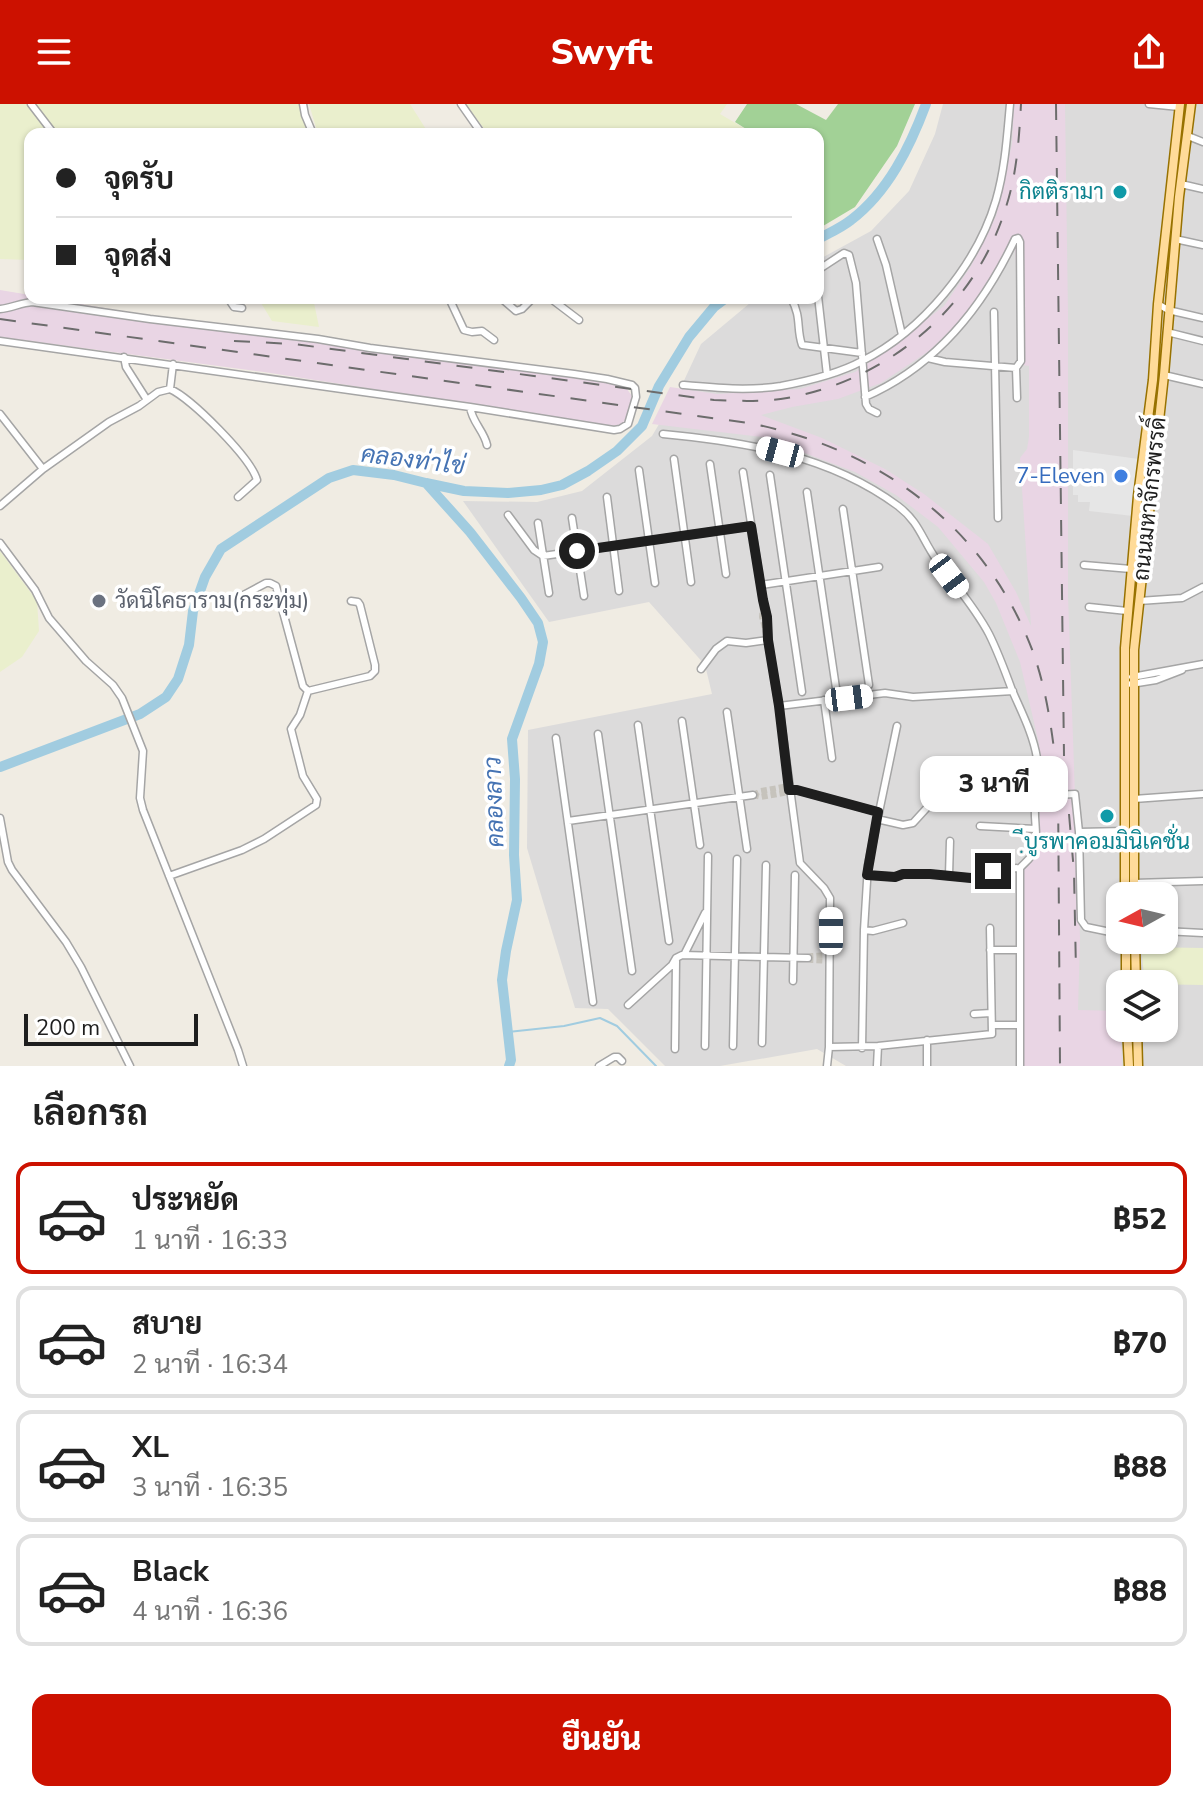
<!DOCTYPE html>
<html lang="th">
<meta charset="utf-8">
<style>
body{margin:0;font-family:"Nunito Sans",Sarabun,sans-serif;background:#f6f6f6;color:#222;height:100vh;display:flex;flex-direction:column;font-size:30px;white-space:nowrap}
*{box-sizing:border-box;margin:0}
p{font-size:26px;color:#767676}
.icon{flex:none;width:44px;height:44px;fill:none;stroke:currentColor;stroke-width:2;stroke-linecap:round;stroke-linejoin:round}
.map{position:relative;height:962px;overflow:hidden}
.side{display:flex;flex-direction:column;background:#fff;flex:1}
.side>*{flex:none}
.hud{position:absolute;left:24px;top:24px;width:800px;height:176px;border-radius:16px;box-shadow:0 2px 6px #0004;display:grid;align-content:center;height:176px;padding:0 32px;background:#fff}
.needle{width:52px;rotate:262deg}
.fabs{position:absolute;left:1106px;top:778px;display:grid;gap:16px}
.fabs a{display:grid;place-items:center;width:72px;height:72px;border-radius:16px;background:#fff;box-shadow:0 2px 6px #0004;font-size:40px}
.scale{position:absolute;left:24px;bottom:20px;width:174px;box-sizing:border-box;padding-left:8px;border:4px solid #1e1e1e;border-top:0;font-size:22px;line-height:28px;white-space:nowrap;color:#1e1e1e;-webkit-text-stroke:6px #fff;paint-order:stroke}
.end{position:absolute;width:36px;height:36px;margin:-18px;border:10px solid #1e1e1e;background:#fff;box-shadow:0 0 0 4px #fff}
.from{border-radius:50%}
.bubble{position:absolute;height:56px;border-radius:16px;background:#fff;box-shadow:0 2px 6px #0004;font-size:26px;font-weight:800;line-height:56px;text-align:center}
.car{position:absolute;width:24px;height:48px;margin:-24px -12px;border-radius:10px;box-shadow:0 0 6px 2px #0007;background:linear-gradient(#fff 24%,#345 0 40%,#fff 0 76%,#345 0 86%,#fff 0)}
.hud b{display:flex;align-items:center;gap:28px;height:76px;font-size:30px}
.hud b+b{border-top:2px solid #e0e0e0}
.hud i{width:20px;height:20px;background:#222}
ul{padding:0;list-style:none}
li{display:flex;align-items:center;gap:24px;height:112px;margin:0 16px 12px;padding:0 16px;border:4px solid #e0e0e0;border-radius:16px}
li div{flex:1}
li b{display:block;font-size:30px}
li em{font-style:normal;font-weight:800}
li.selected{border-color:#c10}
li>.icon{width:72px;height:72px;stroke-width:1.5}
h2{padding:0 32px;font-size:36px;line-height:96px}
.button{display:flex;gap:16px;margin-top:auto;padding:16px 32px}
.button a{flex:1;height:92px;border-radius:16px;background:#c10;color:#fff;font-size:32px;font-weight:800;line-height:92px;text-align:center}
header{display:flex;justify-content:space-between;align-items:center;height:104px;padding:0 32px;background:#c10;color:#fff;font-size:36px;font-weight:800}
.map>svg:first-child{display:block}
</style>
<header><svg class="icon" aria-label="menu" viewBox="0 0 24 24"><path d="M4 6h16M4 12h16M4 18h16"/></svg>Swyft<svg class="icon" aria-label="share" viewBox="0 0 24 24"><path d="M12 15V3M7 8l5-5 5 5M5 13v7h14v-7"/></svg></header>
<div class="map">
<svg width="1203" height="962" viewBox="0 0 1203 962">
<rect width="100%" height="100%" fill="#f0ece3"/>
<path fill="#dcdbdb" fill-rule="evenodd" d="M943 0H1203V962H846L817 945 720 962H665L608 905 575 904 527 744 528 626 712 590 705 561 649 498 549 518 463 397 537 398 582 387 652 332 681 283 701 240 756 194H818V156L871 127 909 87 935 30ZM1120 792H1164V836H1120ZM1120 880H1164V924H1120Z"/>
<path fill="#e9d5e4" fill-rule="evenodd" d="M1014 0H1065L1068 210V492L1080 834 1078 906 1120 907 1122 962H1024L1023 766 1040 748 1039 640 1020 558 996 499 984 478 938 423 896 391 855 368 762 333 652 320 670 283 717 290 800 285 855 268 883 249 944 202 971 162 996 112 1012 40ZM1014 131 1023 261 1029 262V333L1027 345 1020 354 1031 522 1016 488 988 440 924 390 885 365 822 334 761 311 792 303 838 295 881 279 929 247 968 209 997 163Z
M0 186 30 191V194H46L279 234 618 279 624 281 632 292V297L625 316 621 321 610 322 264 268 0 233Z"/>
<path fill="#eaefcd" d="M0 0H301L311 30H30V156L0 155Z
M309 0H410L429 30H318Z
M466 0H727L720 10 754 30H488Z
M258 194H313L319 223 272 217Z
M0 447 37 497 39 527 22 553 0 568Z
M1141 843 1203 844V881L1145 880Z"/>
<path fill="#a2d196" d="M747 0H796L826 16 838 0H915L897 42 855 103 818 125V30H754L735 18Z"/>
<path fill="#e6e6e6" d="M1073 346 1139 355 1133 412 1089 407 1090 398H1078V391H1073Z"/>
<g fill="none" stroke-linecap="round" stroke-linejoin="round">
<path stroke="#a1cce0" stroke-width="2" d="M508 928 564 922 600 914 617 922 656 962"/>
<path stroke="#a1cce0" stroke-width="10" d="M818 135C829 129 841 124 851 116 888 88 910 43 926 0
M426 379 470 428 521 494 538 519 543 538 539 560 512 635 515 675 514 751 517 796 506 847 502 876 511 956 509 962
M0 663 140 610 166 593 178 575 189 541 193 507 205 473 221 445 329 374 353 366 394 371 426 379 464 387 508 389 541 386 562 381 588 367 617 347 642 322 659 282 689 233 714 203 726 194"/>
<path stroke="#c6c3bc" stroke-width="6" stroke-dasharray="6 3" stroke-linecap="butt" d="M763 500 762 513 767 532
M753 691 761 687 789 682
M753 691 761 693 789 688
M808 854 811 856 831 857
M808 854 811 852 830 851"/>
<defs>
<path id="minor" d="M31 0 54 30
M303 0 305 11 313 30
M461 0 482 30
M1149 0 1179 3
M1188 32 1203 38
M1181 80 1203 85
M877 135 886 161 902 231
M1175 135 1203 141
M818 166 844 149 849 151 856 179 866 300 869 305 877 309
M818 192 827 271
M228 194 234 203 242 204
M449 194 464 226 472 228 482 227 494 236
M501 194 516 207 522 205 533 194
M550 194 579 216
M791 194C802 214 796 224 802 241L862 249
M1158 200 1168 206 1203 214
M0 205C11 204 21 199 32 198L150 215 318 235 370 244 574 270 607 275 632 281 635 284 636 293 628 320 620 325 614 326 470 303 0 237
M994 208 998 414
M1167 228 1203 237
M124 253 126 263 147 296
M928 254 945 258 1016 264 1021 257 1020 138 1018 134 1015 135
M1016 264 1017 294
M1164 271 1203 280
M683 281C716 284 748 287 781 282 808 277 838 270 862 257 922 227 977 161 996 96 1005 65 1007 33 1010 0
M170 285 173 260
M865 293C936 262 983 203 1015 135
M470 303C472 318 484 327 487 341
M0 310 43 365 0 402
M663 330C746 338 829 351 898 402 919 418 922 435 936 455 954 480 975 503 989 530 998 548 1005 567 1012 586 1022 609 1033 630 1037 654 1039 671 1037 686 1035 703 1034 716 1038 732 1035 745 1033 753 1025 758 1020 764V962
M674 355 691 478
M710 360 726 470
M43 365 109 318 139 302 158 288 170 285C191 294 251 354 257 376L238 393
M639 366 655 479
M743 368 763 496 767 513 768 536 779 602 800 759 824 784 830 794 829 943 827 962
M770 371 802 588
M807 388 836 584
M607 393 619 487
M843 405 869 581
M508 411 534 446 543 452 751 422
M572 414 584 492
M538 419 549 489
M0 439 35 486 49 514 86 557 113 581 122 594 143 647 140 694 143 706 238 946 243 962
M1084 461 1131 465
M761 481 879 463
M240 493 266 479H270L276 482 303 582 308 587
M1139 497 1182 494 1203 483
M1089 503 1127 507
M701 565 716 545 727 537 746 539 768 536
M1132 573 1203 560
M1131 580 1156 576 1182 566
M308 587 370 572 375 567V561L360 501 358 498 351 497
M824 596 832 654
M779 602 885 589 913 593 1013 587
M727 608 747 745
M682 617 700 741
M638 621 669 837
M598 630 632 867
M556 634 593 898
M789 686H797L878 708
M1037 692 1075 690 1079 728 1125 727
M1134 695 1203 690
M1003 703H1035
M0 714 8 758 12 766 66 838 81 863 130 962
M877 715 903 721 913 719 934 696 937 665 947 661 973 657
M568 717 753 691
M980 722 1035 725
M1079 728 1081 816 1086 823 1120 830
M867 771 895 773 903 770H930L981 775 997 765 1020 764
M949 771 950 737
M169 772 242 746 264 735 316 701 317 695 303 672 291 625 300 611 308 587
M1134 779 1203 777
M864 826 873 827 903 819
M1164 827 1203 829
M990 846H1020
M684 851 705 809
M793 877 795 771
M628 901 672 861 676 854 682 851 808 854
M974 910 991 909
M992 921H1020
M927 936V962
M762 939 766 761
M705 942 708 752
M733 942 737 755
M829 943 878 942 992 930 990 824
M862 944 864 826 868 761 897 622
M675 945 676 857
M599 962 614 953H618L622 957
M877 962 878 942"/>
<path id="major" d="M1125 792V544L1138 392 1153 276 1158 200 1180 0
M1134 792V546L1164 271 1179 93 1191 0
M1126 836V880
M1135 836 1136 880
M1127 924 1129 962
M1137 924 1138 962"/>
</defs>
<use href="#minor" stroke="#a5a5a5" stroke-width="9"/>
<use href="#major" stroke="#987200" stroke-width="11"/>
<use href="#minor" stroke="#fff" stroke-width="6"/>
<use href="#major" stroke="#ffdb99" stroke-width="8"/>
<path stroke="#6c6c6c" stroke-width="2" stroke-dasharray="16 16" stroke-linecap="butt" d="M1056 0 1064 652
M0 215 748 319C877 343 986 422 1033 548 1048 590 1053 635 1058 679L1060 962
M234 237 294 240 714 296C739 297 763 298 787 294 889 276 976 202 1006 103 1017 69 1019 35 1021 0
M1069 710 1074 768 1076 867"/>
</g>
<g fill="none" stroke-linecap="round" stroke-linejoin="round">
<path stroke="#1e1e1e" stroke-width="10" d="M577 447 751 422 763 496 767 513 768 536 779 602 789 686H797L878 708 867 771 895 773 903 770H930L981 775 993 767"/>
</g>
<g fill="#0f9aa8" stroke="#fff" stroke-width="3">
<circle cx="1120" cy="88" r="8"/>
<circle cx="1107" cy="712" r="8"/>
</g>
<circle fill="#3f7fe0" stroke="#fff" stroke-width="3" cx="1121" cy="372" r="8"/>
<circle fill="#6b7280" stroke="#fff" stroke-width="3" cx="99" cy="497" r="8"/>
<g text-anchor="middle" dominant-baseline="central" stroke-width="7" stroke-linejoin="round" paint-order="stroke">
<g font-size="22" fill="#0d838f" stroke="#fff" text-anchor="end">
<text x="1104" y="88">กิตติรามา</text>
<text x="1107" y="738" text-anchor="middle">ฺีบูรพาคอมมินิเคชั่น</text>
</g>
<g font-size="22" fill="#366cbe" stroke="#fff" text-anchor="end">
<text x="1105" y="372">7-Eleven</text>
</g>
<g font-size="22" fill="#1e1e1e" stroke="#fff">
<text transform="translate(1150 395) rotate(-84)">ถนนมหาจักรพรรดิ์</text>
</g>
<g font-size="22" fill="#5b616d" stroke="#fff" text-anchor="start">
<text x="115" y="497">วัดนิโคธาราม(กระทุ่ม)</text>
</g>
<g font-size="24" font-style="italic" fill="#4573b3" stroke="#fff">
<text transform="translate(413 356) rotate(7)">คลองท่าไข่</text>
<text transform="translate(494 698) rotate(-92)">คลองลาว</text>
</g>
</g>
</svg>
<div class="fabs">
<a><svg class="needle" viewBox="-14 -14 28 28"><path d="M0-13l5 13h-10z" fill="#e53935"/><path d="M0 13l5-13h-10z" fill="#767676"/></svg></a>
<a><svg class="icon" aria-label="layers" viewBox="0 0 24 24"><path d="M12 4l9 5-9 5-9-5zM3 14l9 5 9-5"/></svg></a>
</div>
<div class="scale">200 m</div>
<i class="end from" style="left:577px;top:447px"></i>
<i class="end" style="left:993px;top:767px"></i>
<div class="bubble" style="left:920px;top:652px;width:148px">3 นาที</div>
<i class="car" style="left:780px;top:348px;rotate:285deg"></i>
<i class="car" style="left:949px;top:472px;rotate:143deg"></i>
<i class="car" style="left:849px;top:594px;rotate:83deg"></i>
<i class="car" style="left:831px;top:827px;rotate:0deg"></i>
<div class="hud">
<b><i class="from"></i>จุดรับ</b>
<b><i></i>จุดส่ง</b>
</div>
</div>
<section class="side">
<h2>เลือกรถ</h2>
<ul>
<li class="selected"><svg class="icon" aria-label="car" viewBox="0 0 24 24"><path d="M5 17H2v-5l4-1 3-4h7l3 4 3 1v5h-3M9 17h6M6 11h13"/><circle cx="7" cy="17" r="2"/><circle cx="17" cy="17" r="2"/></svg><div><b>ประหยัด</b><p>1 นาที · 16:33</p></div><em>฿52</em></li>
<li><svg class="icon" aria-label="car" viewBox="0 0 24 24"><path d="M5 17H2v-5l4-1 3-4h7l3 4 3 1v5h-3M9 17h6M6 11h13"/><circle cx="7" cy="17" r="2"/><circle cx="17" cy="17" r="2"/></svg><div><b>สบาย</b><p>2 นาที · 16:34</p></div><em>฿70</em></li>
<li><svg class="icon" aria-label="car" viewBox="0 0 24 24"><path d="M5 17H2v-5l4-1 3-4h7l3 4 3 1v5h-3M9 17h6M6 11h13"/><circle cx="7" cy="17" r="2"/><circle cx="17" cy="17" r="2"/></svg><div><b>XL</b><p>3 นาที · 16:35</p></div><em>฿88</em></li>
<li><svg class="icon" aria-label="car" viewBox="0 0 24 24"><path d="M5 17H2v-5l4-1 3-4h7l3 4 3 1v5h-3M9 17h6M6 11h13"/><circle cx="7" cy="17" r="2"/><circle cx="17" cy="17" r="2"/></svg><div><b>Black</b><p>4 นาที · 16:36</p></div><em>฿88</em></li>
</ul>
<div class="button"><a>ยืนยัน</a></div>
</section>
